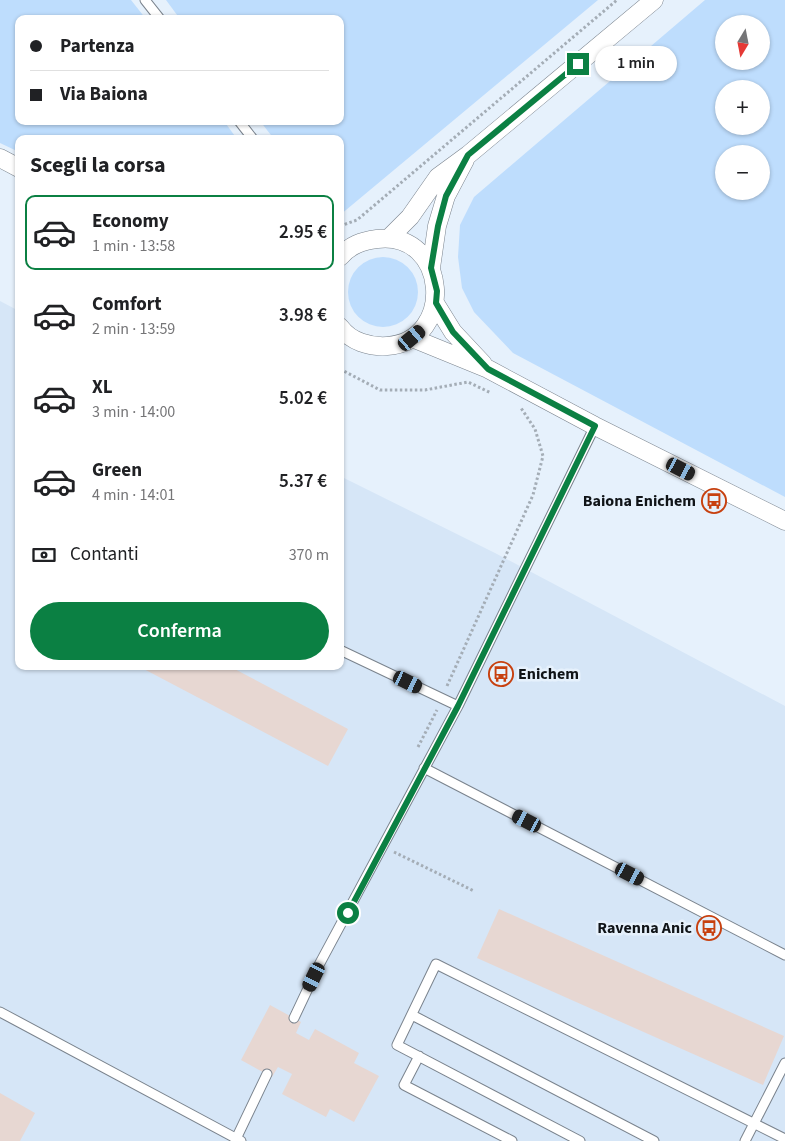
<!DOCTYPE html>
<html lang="it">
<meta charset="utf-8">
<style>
body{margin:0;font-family:"Source Sans 3",sans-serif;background:#f6f6f6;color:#202124;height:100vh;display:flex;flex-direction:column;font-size:19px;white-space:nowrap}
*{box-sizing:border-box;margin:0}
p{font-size:16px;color:#757577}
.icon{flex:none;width:28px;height:28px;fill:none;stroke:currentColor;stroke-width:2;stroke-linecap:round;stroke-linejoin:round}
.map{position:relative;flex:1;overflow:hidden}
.sheet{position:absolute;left:15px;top:135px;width:329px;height:535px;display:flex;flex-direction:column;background:#fff;border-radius:10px;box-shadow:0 1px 4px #0004}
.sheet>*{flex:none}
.guide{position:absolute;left:15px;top:15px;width:329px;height:110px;border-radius:10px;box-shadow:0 1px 4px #0004;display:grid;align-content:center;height:110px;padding:0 15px;background:#fff}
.needle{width:32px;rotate:190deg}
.tools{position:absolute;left:715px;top:15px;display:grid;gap:10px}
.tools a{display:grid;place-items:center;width:55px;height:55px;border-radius:50%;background:#fff;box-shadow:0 1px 4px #0004;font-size:25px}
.end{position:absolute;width:22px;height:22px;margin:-11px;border:6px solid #0b8043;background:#fff;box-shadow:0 0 0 2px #fff}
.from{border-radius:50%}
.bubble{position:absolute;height:35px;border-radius:18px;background:#fff;box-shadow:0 1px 4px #0004;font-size:16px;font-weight:600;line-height:35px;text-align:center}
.car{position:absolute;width:15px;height:30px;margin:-15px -8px;border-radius:6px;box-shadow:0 0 4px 1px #0007;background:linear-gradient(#222 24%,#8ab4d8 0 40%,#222 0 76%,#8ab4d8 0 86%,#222 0)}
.guide b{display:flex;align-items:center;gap:18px;height:48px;font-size:19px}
.guide b+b{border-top:1px solid #e0e0e0}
.guide i{width:12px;height:12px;background:#202124}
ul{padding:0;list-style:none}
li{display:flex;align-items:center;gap:15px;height:75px;margin:0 10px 8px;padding:0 5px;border:2px solid transparent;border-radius:10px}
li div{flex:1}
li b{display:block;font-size:19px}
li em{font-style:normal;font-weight:600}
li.active{border-color:#0b8043}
li>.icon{width:45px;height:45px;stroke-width:1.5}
h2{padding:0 15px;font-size:22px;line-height:60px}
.pay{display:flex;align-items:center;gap:12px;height:55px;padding:0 15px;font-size:19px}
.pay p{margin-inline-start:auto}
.button{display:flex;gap:10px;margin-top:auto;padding:10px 15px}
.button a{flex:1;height:58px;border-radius:30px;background:#0b8043;color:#fff;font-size:20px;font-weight:600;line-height:58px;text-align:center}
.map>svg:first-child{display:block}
</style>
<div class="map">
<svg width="785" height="1141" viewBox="0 0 785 1141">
<rect width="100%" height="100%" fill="#e6f1fc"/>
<path fill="#d6e6f7" d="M0 301 19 311V666H340V476L495 553 785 706V1141H0Z"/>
<path fill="#beddfd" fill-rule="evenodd" d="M0 0H131L146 19H19V121H224L237 139H19V152L0 143Z
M166 0H598L340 215V139H274L260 121H340V19H180Z
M705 0H785V497L513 353 474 312 462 288 458 257 460 225 474 197ZM724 24H761V61H724ZM724 89H761V126H724ZM724 154H761V191H724Z
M348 292a35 35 0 1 1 70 0a35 35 0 1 1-70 0Z"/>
<path fill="#e7d7d2" d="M138 666H229L348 729 328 766Z
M499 909 784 1036 763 1085 477 958Z
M270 1005 301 1022 296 1033 309 1040 315 1029 359 1053 354 1063 379 1076 354 1122 330 1109 326 1117 282 1094 292 1074 278 1067 272 1077 241 1060Z
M0 1093 35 1113 20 1141H0Z"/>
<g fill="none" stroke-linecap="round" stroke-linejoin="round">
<defs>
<path id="service" d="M145 0 160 19
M239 121 253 139
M340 650 458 706
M424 768 785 955
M0 1012 241 1141
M412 1015 654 1141
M294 1018 320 963 458 706 595 426
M419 1056 404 1085 512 1141
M235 1141 267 1074
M580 1141 397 1045 436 964 785 1139
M745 1141 785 1063"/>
<path id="minor" d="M0 158 19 168
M390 237 410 217 438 177 468 155 654 0
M340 257C350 245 362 241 377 239 448 230 457 341 387 346 370 347 351 342 340 327
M431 268 437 226 446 196 465 160
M435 303 453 332 483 364
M412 338 488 369 595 426 785 521"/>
</defs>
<use href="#service" stroke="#7a838d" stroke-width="11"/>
<use href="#minor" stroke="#7a838d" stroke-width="19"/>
<path stroke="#a4adb6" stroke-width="3" stroke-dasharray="2.5 2.5" stroke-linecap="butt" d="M340 226 357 220 617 0
M340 369 380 390H425L468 382 491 393
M447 686 533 495 543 456 535 429 521 408
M418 747 437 710
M394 852 474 891"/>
<use href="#service" stroke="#fff" stroke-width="9"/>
<use href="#minor" stroke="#fff" stroke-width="18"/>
</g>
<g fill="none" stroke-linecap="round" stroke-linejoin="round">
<path stroke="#0b8043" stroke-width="6" d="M348 913 458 706 595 426 488 369 453 332 436 303 437 291 431 268 438 226 446 196 468 155 578 64"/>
</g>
<defs>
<symbol id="bus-ring" viewBox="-11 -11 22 22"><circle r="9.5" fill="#e6f1fc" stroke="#c7400f" stroke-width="1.5"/><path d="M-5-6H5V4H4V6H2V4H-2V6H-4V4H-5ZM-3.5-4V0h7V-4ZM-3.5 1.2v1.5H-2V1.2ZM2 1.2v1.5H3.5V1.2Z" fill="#c7400f"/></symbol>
</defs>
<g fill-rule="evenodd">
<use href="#bus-ring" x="700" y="487" width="28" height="28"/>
<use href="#bus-ring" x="487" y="660" width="28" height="28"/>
<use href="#bus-ring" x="695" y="914" width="28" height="28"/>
</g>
<g text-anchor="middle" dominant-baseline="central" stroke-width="5" stroke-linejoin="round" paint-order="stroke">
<g font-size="16" font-weight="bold" fill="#101418" stroke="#e6f1fc" text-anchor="end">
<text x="696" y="501">Baiona Enichem</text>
<text x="518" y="674" text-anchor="start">Enichem</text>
<text x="692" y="928">Ravenna Anic</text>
</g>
</g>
</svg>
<div class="tools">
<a><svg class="needle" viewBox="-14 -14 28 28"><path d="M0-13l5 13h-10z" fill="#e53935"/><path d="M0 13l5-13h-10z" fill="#757577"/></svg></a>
<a>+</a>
<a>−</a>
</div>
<i class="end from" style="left:348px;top:913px"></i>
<i class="end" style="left:578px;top:64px"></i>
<div class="bubble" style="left:595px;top:46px;width:82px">1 min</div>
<i class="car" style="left:412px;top:338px;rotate:50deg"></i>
<i class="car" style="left:681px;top:469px;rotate:117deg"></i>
<i class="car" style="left:408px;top:682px;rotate:116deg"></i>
<i class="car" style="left:527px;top:821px;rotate:297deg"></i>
<i class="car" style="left:630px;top:874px;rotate:117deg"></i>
<i class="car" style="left:314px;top:977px;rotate:206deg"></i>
<div class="guide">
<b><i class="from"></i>Partenza</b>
<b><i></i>Via Baiona</b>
</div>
<section class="sheet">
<h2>Scegli la corsa</h2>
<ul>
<li class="active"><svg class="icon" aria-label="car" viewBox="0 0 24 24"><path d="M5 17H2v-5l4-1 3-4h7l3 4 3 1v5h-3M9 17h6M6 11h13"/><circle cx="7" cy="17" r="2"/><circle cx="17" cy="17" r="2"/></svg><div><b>Economy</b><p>1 min · 13:58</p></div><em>2.95 €</em></li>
<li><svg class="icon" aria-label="car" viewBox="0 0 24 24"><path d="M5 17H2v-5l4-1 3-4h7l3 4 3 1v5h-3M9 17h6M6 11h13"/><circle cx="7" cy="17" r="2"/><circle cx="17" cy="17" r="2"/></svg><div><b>Comfort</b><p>2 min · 13:59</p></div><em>3.98 €</em></li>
<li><svg class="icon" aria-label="car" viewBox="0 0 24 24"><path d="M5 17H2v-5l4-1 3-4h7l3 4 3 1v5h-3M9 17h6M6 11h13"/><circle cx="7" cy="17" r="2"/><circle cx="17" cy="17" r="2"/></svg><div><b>XL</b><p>3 min · 14:00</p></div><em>5.02 €</em></li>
<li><svg class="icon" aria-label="car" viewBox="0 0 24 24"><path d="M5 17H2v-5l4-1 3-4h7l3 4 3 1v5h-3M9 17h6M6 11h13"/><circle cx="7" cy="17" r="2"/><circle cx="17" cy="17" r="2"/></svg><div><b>Green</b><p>4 min · 14:01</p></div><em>5.37 €</em></li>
</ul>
<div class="pay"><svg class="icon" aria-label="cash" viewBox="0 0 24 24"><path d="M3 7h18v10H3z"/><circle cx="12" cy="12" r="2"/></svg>Contanti<p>370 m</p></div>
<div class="button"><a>Conferma</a></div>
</section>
</div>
